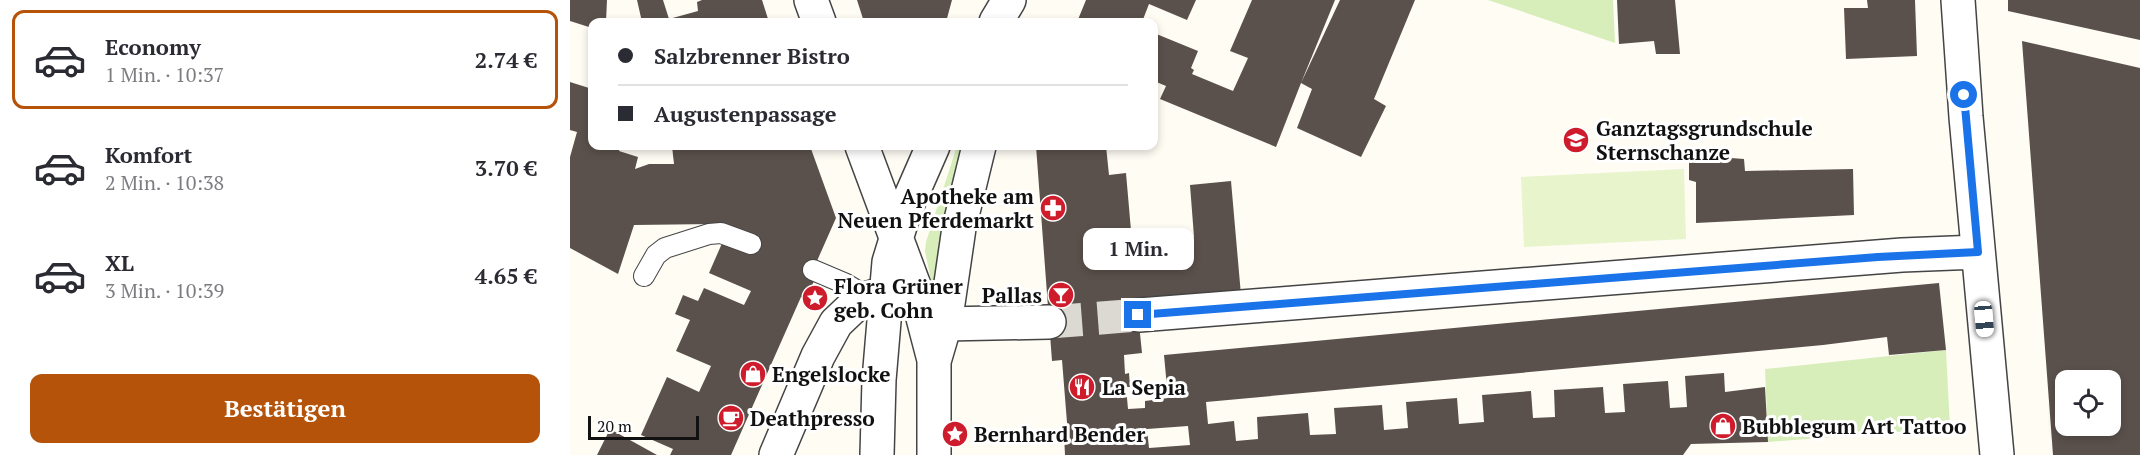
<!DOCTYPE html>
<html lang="de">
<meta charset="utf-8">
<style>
body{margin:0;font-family:"PT Serif",serif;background:#f2f2f3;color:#2b2b33;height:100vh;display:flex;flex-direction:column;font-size:22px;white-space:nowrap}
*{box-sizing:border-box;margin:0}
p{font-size:20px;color:#7c7c81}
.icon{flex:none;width:33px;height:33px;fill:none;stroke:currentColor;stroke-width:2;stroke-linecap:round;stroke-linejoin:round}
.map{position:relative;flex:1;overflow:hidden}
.panel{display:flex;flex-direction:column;background:#fff;width:570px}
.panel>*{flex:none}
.guide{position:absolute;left:18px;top:18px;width:570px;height:132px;border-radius:12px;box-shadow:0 3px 9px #0003;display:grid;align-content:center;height:132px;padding:0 30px;background:#fff}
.controls{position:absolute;left:1485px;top:370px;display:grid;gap:12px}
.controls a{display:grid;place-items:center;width:66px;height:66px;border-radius:12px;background:#fff;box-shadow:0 3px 9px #0003;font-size:30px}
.scale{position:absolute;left:18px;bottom:15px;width:111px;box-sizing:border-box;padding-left:6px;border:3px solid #111;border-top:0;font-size:16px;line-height:21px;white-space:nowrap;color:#111;-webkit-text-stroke:4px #fff;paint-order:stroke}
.end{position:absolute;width:27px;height:27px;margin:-14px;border:8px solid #1a73e8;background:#fff;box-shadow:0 0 0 3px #fff}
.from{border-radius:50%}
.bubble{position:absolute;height:42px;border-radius:12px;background:#fff;box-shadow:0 3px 9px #0003;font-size:20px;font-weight:700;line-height:42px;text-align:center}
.car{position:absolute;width:18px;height:36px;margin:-18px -9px;border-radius:8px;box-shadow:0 0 4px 2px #0007;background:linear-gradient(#fff 24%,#345 0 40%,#fff 0 76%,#345 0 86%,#fff 0)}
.guide b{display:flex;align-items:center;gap:21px;height:57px;font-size:22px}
.guide b+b{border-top:2px solid #e1e1e2}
.guide i{width:15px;height:15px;background:#2b2b33}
ul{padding:10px 0 0;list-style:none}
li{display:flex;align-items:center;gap:18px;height:99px;margin:0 12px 9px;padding:0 18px;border:3px solid transparent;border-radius:12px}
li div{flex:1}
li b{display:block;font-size:22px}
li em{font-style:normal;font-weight:700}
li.active{border-color:#b45309}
li>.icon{width:54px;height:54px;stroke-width:1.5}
.button{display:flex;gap:12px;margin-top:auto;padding:12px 30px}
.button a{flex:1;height:69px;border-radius:12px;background:#b45309;color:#fff;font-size:24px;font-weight:700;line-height:69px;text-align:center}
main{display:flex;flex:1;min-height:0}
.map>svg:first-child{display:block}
</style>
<main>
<section class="panel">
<ul>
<li class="active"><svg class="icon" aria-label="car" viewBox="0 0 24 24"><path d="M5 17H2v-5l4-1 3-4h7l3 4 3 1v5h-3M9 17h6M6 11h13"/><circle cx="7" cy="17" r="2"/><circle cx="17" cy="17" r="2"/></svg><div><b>Economy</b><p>1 Min. · 10:37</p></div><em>2.74 €</em></li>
<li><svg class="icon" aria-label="car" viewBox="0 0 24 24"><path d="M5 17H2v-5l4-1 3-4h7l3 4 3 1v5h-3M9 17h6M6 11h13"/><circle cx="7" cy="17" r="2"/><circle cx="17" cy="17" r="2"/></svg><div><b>Komfort</b><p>2 Min. · 10:38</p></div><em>3.70 €</em></li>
<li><svg class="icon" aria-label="car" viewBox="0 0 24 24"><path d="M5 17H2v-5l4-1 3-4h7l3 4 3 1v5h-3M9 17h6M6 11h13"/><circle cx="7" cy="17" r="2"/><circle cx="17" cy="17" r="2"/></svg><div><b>XL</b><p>3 Min. · 10:39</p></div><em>4.65 €</em></li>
</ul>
<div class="button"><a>Bestätigen</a></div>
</section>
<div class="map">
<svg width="1570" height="455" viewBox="0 0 1570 455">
<rect width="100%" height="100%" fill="#fffcf4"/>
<path fill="#d7eeba" d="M918 0H1043L1045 43Z
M390 147 395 151 364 295 355 251 356 242 386 149Z
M1376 350 1380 428 1198 442 1195 369Z"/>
<path fill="#e8f4cc" d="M1114 169 1116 239 954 247 951 177Z"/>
<path fill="#5b514c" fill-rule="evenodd" d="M0 0H37L36 22H22V28L0 21Z
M67 0H93L99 19 128 11 127 2 132 0H192L199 22H72Z
M287 0H382L376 22H294Z
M516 0H626L617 20 579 4 572 22H507Z
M682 0H765L731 83 770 0H845L804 99 816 106 791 157 727 128 742 89 731 83 706 147 590 99 596 86 584 81V33L628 51 621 68 624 70 622 74 663 91 678 58 660 51Z
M1047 0H1105L1110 54H1086L1084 41 1049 44Z
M1297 0H1345L1347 56 1276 59 1274 8H1298Z
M1438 0H1570V40L1438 11Z
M1452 41 1570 68V455H1483ZM1496 381H1540V426H1496Z
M22 78V146H51L49 151 68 157 65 169 79 164H104L102 146H240L266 218 239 279 244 281 236 299 231 297 161 455H100L103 449 71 435 97 377 129 392 141 366 106 351 120 320 105 314 113 295 128 301 134 288 174 305 181 291 139 273 153 241 144 224 64 225 48 274 0 248V157L7 132 0 130V82L19 88Z
M466 146H536L539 175 556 173 562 242 624 237 620 185 661 181 671 295 567 304 572 353 554 355 555 374 559 373 560 387H556L558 409 575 408V401L598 398 594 355 1369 283 1376 350 1319 355 1317 337 1253 345 636 402 638 424 664 421 666 441 688 439 687 417 738 413 740 435 766 434 764 408 812 405 814 430 838 428 836 402 887 398 889 424 914 422 912 395 961 391 963 418 985 417 984 390 1033 387 1035 413 1055 412 1053 384 1098 381 1100 408 1117 407 1115 376 1154 373 1155 392 1195 387 1198 442 1121 444 1113 455H495L494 435H498L492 360 482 361ZM618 426 620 445 579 448 577 429Z
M1141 154H1161V158L1174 159 1175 171 1283 169 1284 215 1126 223V182L1119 180V162L1138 161Z
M40 429 87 455H27Z"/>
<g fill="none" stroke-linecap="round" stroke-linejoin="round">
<path stroke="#dbd9d2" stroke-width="33" stroke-dasharray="33 16" stroke-linecap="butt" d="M479 322 569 315"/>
<defs>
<path id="service" d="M243 270 276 284 299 298
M74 276 86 255 95 248 139 234 151 233 181 244"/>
<path id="minor" d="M1388 0 1396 117 1427 455
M569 315 1332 255 1408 252
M375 324 479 322
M206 455 248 356 266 323 285 305 299 298 315 293"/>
<path id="tertiary" d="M241 0 249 22
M426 22 439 0
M292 146 346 291 364 360V455
M365 358 375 324 389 228 409 146
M307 455 309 380 319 262 335 210 363 146"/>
</defs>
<use href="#service" stroke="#444" stroke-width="22"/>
<use href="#minor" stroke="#444" stroke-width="36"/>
<use href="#tertiary" stroke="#444" stroke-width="36"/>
<use href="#service" stroke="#fff" stroke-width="20"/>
<use href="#minor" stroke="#fff" stroke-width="33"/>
<use href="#tertiary" stroke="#fff" stroke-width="33"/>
</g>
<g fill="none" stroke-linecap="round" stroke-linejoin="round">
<path stroke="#1a73e8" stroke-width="8" d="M568 315 1308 257 1408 252 1394 95"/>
</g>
<defs>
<symbol id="school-disc" viewBox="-11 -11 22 22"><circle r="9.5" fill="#ce1c2c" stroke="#fff"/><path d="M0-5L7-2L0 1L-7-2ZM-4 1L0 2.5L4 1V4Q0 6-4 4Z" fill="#fff"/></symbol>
<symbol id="pharmacy-disc" viewBox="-11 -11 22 22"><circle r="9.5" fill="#ce1c2c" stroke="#fff"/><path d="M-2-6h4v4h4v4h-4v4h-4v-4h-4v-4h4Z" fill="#fff"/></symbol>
<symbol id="bar-disc" viewBox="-11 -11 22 22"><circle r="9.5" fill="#ce1c2c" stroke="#fff"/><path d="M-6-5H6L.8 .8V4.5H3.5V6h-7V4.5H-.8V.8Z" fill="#fff"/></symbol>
<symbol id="sight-disc" viewBox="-11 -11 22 22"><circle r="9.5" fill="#ce1c2c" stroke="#fff"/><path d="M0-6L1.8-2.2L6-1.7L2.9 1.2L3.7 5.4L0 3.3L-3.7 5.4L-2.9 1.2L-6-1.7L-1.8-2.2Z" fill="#fff"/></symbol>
<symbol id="shop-disc" viewBox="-11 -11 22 22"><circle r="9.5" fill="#ce1c2c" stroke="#fff"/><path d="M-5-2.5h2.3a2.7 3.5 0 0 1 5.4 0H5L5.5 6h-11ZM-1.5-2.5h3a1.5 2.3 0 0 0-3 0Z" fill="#fff"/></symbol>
<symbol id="restaurant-disc" viewBox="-11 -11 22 22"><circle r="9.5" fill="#ce1c2c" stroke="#fff"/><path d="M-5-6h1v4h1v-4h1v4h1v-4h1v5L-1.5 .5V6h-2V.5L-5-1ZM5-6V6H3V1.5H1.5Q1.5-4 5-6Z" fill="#fff"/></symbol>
<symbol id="cafe-disc" viewBox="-11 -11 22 22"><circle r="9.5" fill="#ce1c2c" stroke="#fff"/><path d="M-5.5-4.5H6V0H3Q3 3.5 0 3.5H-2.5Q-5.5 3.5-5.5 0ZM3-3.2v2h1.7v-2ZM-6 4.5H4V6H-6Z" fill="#fff"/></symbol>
</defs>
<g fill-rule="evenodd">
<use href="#school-disc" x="991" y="125" width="30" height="30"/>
<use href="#pharmacy-disc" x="468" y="193" width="30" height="30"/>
<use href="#bar-disc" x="476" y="280" width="30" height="30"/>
<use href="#sight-disc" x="230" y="283" width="30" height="30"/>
<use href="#shop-disc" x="168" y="359" width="30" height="30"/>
<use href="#restaurant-disc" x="497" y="372" width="30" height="30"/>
<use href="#cafe-disc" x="146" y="403" width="30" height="30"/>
<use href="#shop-disc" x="1138" y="411" width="30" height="30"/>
<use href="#sight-disc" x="370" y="419" width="30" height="30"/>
</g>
<g text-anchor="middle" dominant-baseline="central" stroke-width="6" stroke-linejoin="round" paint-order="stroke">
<g font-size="21" font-weight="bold" fill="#111" stroke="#fff" text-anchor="start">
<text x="1026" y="128">Ganztagsgrundschule<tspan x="1026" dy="24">Sternschanze</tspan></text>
<text x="464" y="196" text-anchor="end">Apotheke am<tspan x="464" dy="24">Neuen Pferdemarkt</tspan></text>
<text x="264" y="286">Flora Grüner<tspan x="264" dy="24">geb. Cohn</tspan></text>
<text x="472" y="295" text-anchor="end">Pallas</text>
<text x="202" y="374">Engelslocke</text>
<text x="532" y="387">La Sepia</text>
<text x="180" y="418">Deathpresso</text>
<text x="1172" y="426">Bubblegum Art Tattoo</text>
<text x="404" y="434">Bernhard Bender</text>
</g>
</g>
</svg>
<div class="controls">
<a><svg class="icon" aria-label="locate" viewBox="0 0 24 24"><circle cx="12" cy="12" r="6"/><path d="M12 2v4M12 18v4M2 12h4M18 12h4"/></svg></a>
</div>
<div class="scale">20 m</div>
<i class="end from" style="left:1394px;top:95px"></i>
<i class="end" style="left:568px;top:315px"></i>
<div class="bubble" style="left:513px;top:228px;width:111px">1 Min.</div>
<i class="car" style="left:1414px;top:319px;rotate:175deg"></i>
<div class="guide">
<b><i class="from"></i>Salzbrenner Bistro</b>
<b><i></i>Augustenpassage</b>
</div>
</div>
</main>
